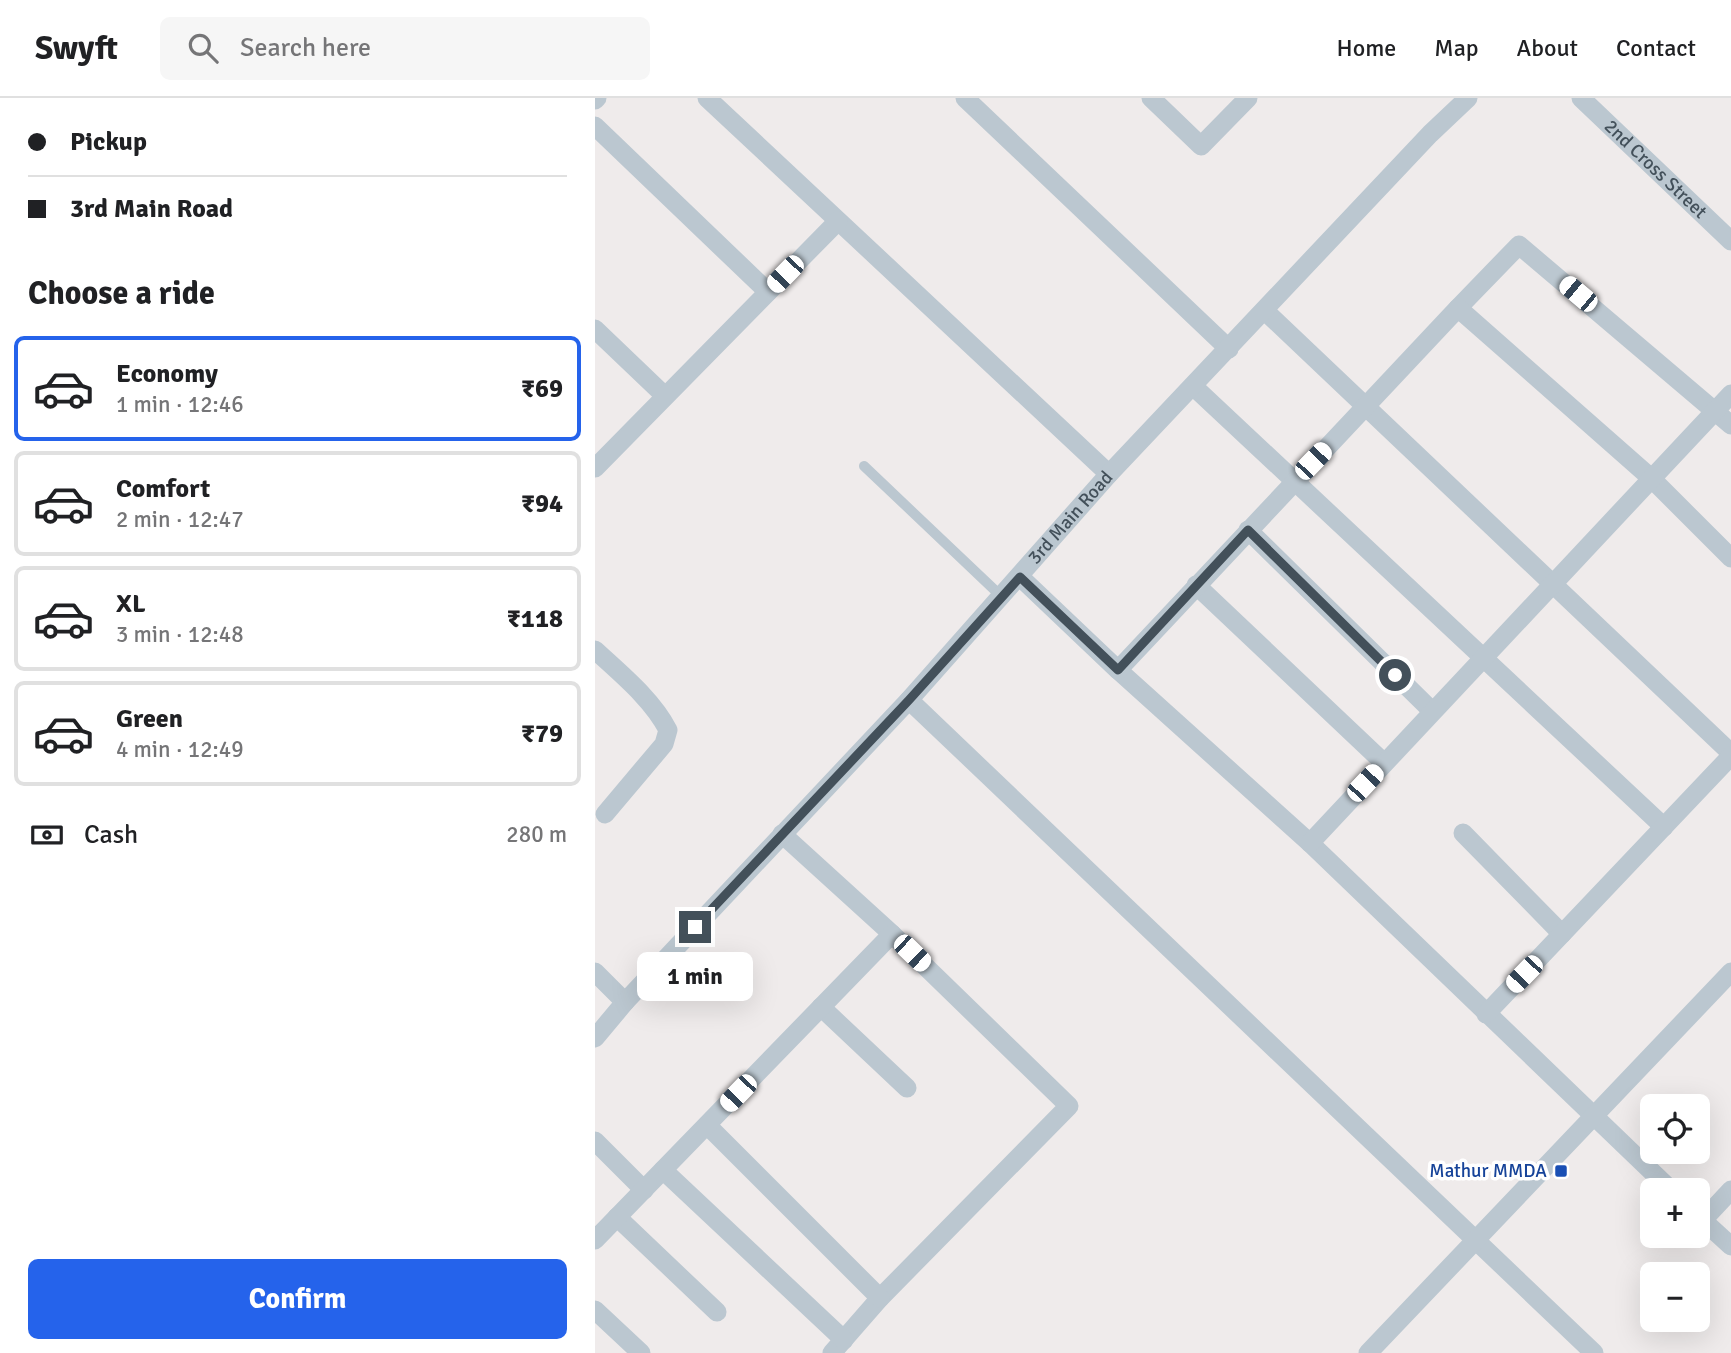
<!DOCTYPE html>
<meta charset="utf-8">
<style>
body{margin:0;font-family:Signika,sans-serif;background:#f6f6f6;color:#202124;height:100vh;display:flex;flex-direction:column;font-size:26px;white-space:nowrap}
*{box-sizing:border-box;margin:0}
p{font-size:23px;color:#757577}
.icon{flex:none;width:38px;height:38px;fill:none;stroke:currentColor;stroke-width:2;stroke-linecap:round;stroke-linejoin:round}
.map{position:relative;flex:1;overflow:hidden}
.details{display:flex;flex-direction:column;background:#fff;width:595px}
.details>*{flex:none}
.top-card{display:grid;align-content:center;height:154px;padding:0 28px;background:#fff}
.tools{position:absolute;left:1045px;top:996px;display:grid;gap:14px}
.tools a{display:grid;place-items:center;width:70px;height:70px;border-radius:10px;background:#fff;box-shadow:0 7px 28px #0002;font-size:35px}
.end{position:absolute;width:32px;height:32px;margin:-16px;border:9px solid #43505a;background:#fff;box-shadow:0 0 0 4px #fff}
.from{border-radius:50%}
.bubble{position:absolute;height:49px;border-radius:10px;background:#fff;box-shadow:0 7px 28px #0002;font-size:23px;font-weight:800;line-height:49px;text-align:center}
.car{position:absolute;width:21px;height:42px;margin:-21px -10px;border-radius:9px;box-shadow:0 0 5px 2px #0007;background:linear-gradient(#fff 24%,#345 0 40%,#fff 0 76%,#345 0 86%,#fff 0)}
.top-card b{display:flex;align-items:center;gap:24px;height:66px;font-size:26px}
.top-card b+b{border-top:2px solid #e0e0e0}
.top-card i{width:18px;height:18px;background:#202124}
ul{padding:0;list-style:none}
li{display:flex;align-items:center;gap:21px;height:105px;margin:0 14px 10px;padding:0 14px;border:4px solid #e0e0e0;border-radius:10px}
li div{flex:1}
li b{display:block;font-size:26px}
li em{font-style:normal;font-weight:800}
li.on{border-color:#2563eb}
li>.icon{width:63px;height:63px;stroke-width:1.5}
h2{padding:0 28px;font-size:32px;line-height:84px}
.pay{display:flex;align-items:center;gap:18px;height:77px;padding:0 28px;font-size:26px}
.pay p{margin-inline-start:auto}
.primary-button{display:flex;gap:14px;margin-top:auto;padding:14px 28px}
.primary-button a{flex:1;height:80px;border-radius:10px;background:#2563eb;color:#fff;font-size:28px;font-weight:800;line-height:80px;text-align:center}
header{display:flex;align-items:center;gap:42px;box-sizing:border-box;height:98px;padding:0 35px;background:#fff;border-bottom:2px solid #e0e0e0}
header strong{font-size:33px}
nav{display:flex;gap:38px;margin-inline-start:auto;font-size:24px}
.search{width:490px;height:63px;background:#f6f6f6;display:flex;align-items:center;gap:18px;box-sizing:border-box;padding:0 24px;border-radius:10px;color:#757577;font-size:26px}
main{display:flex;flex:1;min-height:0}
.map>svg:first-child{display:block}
</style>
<header>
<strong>Swyft</strong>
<div class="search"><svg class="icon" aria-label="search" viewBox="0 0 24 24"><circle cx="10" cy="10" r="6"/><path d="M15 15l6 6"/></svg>Search here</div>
<nav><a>Home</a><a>Map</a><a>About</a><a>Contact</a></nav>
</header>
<main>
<section class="details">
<div class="top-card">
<b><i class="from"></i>Pickup</b>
<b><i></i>3rd Main Road</b>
</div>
<h2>Choose a ride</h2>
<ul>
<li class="on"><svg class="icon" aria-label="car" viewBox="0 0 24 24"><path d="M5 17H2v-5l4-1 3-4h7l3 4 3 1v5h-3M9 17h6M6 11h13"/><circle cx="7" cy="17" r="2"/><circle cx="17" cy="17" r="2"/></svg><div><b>Economy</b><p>1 min · 12:46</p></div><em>₹69</em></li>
<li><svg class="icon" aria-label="car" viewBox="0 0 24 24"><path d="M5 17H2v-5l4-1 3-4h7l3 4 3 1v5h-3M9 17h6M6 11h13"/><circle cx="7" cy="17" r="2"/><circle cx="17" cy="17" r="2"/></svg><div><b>Comfort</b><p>2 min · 12:47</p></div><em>₹94</em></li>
<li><svg class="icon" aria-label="car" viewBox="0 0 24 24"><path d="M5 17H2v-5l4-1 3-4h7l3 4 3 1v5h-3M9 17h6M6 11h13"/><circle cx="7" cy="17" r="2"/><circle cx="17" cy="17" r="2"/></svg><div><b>XL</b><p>3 min · 12:48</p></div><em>₹118</em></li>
<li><svg class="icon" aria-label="car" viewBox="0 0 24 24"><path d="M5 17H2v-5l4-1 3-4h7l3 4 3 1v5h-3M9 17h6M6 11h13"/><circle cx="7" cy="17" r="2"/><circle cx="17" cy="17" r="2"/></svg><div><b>Green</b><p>4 min · 12:49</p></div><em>₹79</em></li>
</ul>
<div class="pay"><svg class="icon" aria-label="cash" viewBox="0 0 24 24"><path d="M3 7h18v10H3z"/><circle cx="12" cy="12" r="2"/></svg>Cash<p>280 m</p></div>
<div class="primary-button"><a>Confirm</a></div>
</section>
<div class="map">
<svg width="1136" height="1255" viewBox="0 0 1136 1255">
<rect width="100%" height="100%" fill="#efebeb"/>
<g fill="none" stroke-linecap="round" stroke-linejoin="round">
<path stroke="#bbc7d0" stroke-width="10" d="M269 368 407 499"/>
<g stroke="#bbc7d0" stroke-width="19">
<path d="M112 0 514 376"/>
<path d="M370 0 634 251"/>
<path d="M556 0 606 48 653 0"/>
<path id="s1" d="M986 0 1136 143"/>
<path d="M0 2 2 0"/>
<path d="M0 28 173 194"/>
<path d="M863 210 924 147 1136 327"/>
<path d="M670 213 1136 655"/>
<path d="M0 231 70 298"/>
<path d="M598 288 1069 729"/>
<path d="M0 370 243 123"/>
<path d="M653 432 837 613"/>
<path d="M425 479 523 572 715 745 1076 1092"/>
<path d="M601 487 789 665"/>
<path d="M0 552C26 576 57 601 73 632L69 646 10 716"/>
<path d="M523 572 863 210 1056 380 1136 460"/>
<path d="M314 602 999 1255"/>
<path d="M868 735 967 836"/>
<path d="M187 736 297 836 474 1008 285 1200 237 1255"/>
<path d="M715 745 1136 296"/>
<path d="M0 874 30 904"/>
<path d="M226 909 312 990"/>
<path d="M891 916 1136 658"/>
<path id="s2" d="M0 940 30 904 314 602 514 376 835 36 873 0"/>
<path d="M112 1027 285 1200"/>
<path d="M0 1043 49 1092"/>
<path d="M68 1072 249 1242"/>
<path d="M1102 1117 1136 1148"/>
<path d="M22 1119 122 1214"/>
<path d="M1108 1122 1136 1092"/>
<path d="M0 1142 297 836"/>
<path d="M0 1212 46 1255"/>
<path d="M773 1255 1136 874"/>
</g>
</g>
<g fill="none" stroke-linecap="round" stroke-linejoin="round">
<path stroke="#43505a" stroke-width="9" d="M100 829 314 602 425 479 523 572 653 432 800 577"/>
</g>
<rect fill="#1a4fb4" stroke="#fff" stroke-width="2.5" x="959" y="1066" width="14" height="14" rx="3.5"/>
<g text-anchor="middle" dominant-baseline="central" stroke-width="7" stroke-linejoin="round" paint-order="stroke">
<g font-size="19" fill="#43505a" stroke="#fff">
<text stroke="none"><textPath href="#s1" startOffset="103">2nd Cross Street</textPath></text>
<text stroke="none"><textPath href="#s2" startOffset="705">3rd Main Road</textPath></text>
</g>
<g font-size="19" fill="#164399" stroke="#fff" text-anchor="end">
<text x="952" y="1073">Mathur MMDA</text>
</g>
</g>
</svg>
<div class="tools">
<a><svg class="icon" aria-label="locate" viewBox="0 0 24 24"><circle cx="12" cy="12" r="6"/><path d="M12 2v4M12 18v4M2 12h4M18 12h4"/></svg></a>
<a>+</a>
<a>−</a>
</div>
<i class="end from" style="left:800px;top:577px"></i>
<i class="end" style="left:100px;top:829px"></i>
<div class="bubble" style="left:42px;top:854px;width:116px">1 min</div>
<i class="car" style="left:190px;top:176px;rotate:224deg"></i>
<i class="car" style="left:983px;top:196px;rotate:310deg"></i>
<i class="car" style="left:718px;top:363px;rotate:44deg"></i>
<i class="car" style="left:770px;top:685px;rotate:43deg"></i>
<i class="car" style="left:317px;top:855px;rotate:134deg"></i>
<i class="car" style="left:929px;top:876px;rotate:224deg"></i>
<i class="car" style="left:143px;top:995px;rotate:224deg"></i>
</div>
</main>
